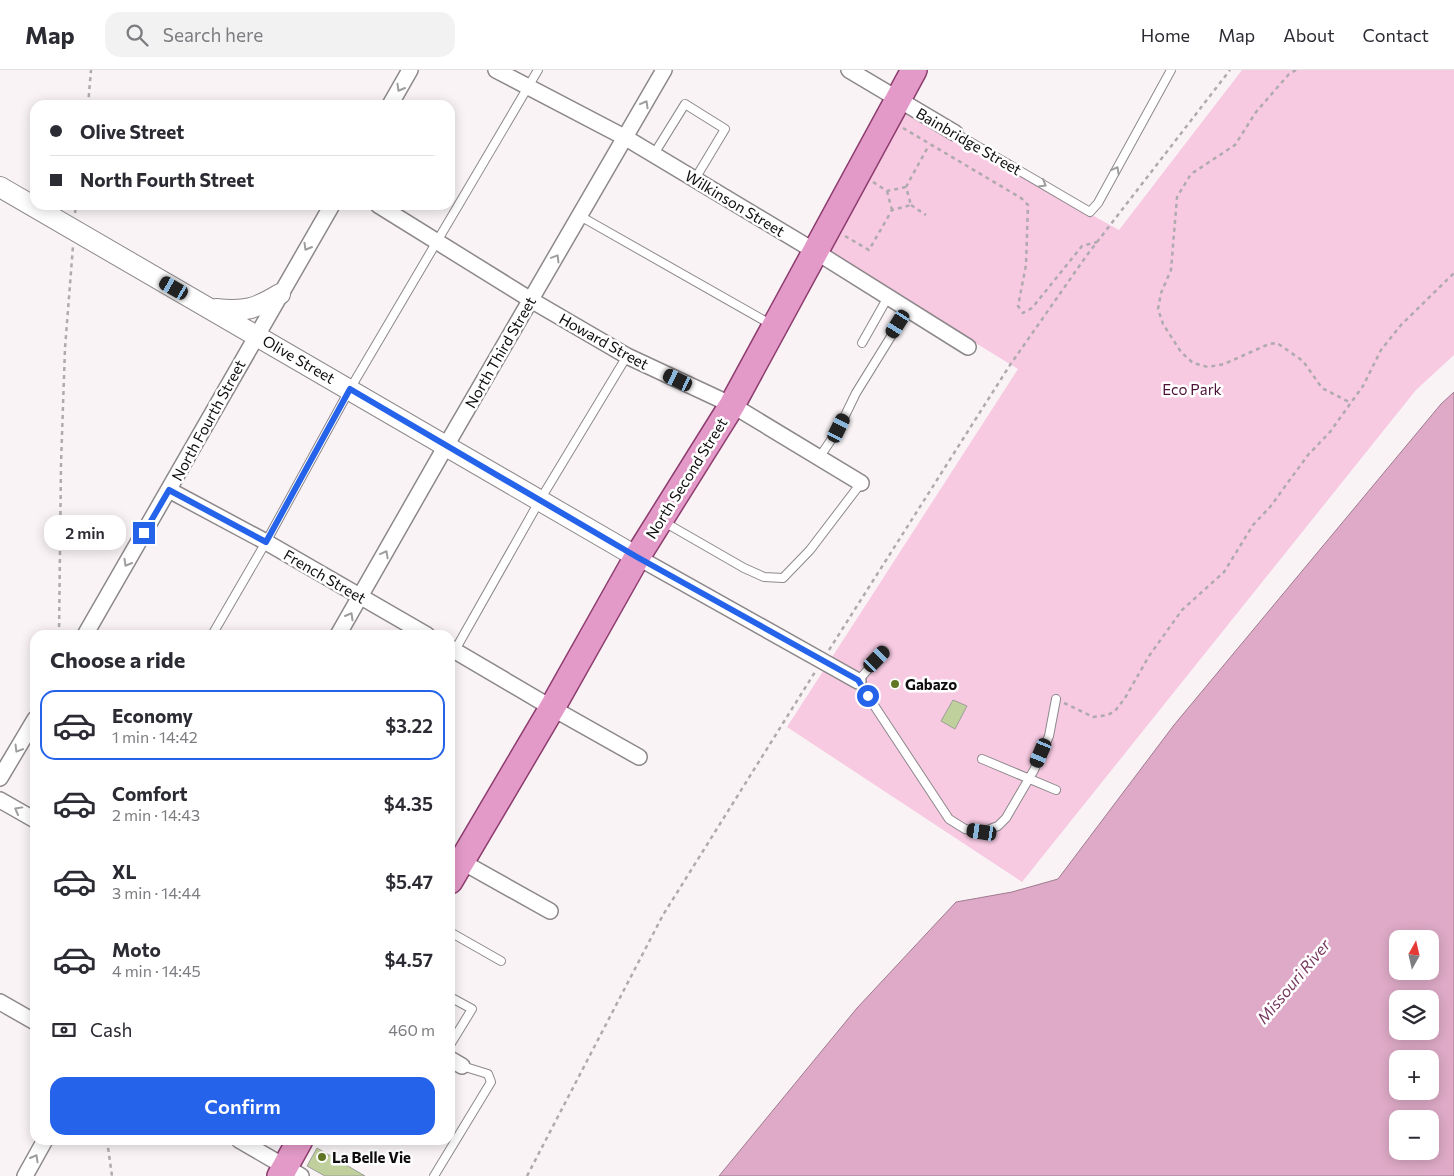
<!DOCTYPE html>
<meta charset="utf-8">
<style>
body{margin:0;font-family:Commissioner,sans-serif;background:#f2f2f3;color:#2b2b33;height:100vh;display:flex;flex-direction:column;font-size:19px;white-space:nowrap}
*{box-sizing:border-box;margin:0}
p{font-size:16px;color:#7c7c81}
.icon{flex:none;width:28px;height:28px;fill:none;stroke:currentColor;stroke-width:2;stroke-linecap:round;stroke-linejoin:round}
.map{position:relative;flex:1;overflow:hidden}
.drawer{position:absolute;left:30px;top:560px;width:425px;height:515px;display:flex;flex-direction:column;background:#fff;border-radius:15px;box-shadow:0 2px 12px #0003}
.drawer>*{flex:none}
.top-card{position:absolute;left:30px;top:30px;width:425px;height:110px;border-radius:15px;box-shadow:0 2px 12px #0003;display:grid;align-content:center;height:110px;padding:0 20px;background:#fff}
.needle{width:32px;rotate:8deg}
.tools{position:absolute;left:1389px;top:860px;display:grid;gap:10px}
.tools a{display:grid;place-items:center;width:50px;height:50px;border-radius:10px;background:#fff;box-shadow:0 2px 12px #0003;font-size:25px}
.end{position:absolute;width:22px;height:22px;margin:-11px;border:6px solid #2563eb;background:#fff;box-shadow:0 0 0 2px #fff}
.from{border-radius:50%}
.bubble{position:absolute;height:35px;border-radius:15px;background:#fff;box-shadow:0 2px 12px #0003;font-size:16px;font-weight:600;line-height:35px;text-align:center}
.car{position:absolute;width:15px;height:30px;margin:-15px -8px;border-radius:6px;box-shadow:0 0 4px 1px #0007;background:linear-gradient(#222 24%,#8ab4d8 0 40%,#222 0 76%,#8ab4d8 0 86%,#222 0)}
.top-card b{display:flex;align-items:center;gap:18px;height:48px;font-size:19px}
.top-card b+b{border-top:1px solid #e1e1e2}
.top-card i{width:12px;height:12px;background:#2b2b33}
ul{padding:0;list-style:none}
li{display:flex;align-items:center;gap:15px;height:70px;margin:0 10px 8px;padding:0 10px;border:2px solid transparent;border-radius:15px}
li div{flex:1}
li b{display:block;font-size:19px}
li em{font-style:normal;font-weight:600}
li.current{border-color:#2563eb}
li>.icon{width:45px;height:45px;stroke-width:1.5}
h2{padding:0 20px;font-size:22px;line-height:60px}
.pay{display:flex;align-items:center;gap:12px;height:55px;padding:0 20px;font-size:19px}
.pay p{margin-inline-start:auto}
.primary-button{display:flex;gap:10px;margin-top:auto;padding:10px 20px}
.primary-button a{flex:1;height:58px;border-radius:15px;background:#2563eb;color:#fff;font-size:20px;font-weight:600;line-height:58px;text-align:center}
header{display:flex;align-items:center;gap:30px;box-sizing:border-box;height:70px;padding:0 25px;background:#fff;border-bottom:1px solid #e1e1e2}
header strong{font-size:24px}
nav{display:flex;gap:28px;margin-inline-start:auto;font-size:18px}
.search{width:350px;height:45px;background:#f2f2f3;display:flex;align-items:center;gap:12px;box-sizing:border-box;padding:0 18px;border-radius:15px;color:#7c7c81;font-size:19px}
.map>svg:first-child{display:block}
</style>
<header>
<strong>Map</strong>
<div class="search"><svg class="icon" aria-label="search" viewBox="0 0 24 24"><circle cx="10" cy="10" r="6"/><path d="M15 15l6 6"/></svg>Search here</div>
<nav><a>Home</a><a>Map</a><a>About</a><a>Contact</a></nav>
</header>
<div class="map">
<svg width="1454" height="1106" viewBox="0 0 1454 1106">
<rect width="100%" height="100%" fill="#f9f3f6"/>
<path fill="#f7cae2" d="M1242 0H1454V285L1416 320 1022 812 787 657 1018 299 822 179 901 39 1119 160Z"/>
<path fill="#deaac7" stroke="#a07b8f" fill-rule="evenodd" d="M1454 322V1106H719L857 938 956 832 1012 822 1058 809 1174 655 1441 334ZM1398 869H1430V901H1398ZM1398 929H1430V961H1398ZM1398 989H1430V1021H1398ZM1398 1049H1430V1081H1398Z"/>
<path fill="#bfd09c" stroke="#9d9e99" d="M889.5 614a5.5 5.5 0 1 1 11 0a5.5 5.5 0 1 1-11 0Z
M953 630 967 636 955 659 941 651Z
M317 1078 365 1106H325L307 1096Z"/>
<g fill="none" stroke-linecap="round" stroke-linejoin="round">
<defs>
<path id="service" d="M955 63 1090 142 1098 133 1171 0
M654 84 685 34 725 59 695 109
M580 146 772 255
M862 273 888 227
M819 388 839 358 856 323 908 239
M664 452 744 498 764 507 783 508 810 480 861 413
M212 565 266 472 350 319 538 0
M884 581 858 611 949 749 965 759 982 762 998 756 1006 748 1034 700 1049 666 1056 629
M450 589 540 430 627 286
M982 689 1056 720
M450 862 501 891
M450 927 472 939 450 975
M434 1106 491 1012 488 1004 462 996"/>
<path id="minor" d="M496 0 626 68 826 188 968 277
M849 0 955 63
M390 35 410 0
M378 135 531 230 627 286 732 335 861 413
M169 420 266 472 427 565
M637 487 858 611
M85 565 332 135
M338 565 447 374 664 0
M450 578 552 638 639 687
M0 708 35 649
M0 730 35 750
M450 785 550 841
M0 932 35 952
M450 989 462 996
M239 1070 301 1106
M25 1106 45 1070"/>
<path id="tertiary" d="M0 117C212 240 425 362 637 487
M216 239C246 242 255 239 280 224"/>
<path id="primary" d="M450 811 552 638 637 487 732 335 914 0
M280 1106 300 1070"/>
</defs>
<use href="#service" stroke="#8d888b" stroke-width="10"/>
<use href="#minor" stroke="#8d888b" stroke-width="18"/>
<use href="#tertiary" stroke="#8d888b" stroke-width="22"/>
<use href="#primary" stroke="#8d3c6e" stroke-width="28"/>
<path stroke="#afaaad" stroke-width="2.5" stroke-dasharray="4 4" stroke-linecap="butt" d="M1296 0 1289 4 1256 42 1235 75 1191 104 1177 127 1171 200 1161 223 1158 239 1163 254 1181 282 1193 293 1208 297 1224 294 1269 274 1277 273 1303 291 1322 318 1351 333
M88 35 91 0
M903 58 1021 128 1028 135 1026 195 1018 236 1023 243 1032 238 1082 176 1097 172
M873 112 887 121 906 117
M887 121 892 140
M911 135 926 145
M75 143 76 135
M845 166 869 180 892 140 911 135 906 117 929 75
M59 565 61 394 65 278 73 176
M829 580 1010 295 1087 185 1230 0
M1064 633 1093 647 1108 645 1115 641 1125 628 1149 586 1182 540 1224 502 1253 455 1270 437 1308 385 1330 362 1363 316 1381 280 1401 255 1454 203
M107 1070 112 1106
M527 1106 663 845 815 602"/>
<use href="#service" stroke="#fff" stroke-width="8"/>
<use href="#minor" stroke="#fff" stroke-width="15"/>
<use href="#tertiary" stroke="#fff" stroke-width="20"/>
<use href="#primary" stroke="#e39ac8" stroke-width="25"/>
</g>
<defs><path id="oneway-chevron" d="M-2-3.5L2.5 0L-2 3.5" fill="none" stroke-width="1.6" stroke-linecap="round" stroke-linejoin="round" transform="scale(1.25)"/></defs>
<g stroke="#9f9e9e">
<use href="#oneway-chevron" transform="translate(400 18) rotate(120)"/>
<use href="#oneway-chevron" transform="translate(645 34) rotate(-61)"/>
<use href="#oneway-chevron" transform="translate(1116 100) rotate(-61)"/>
<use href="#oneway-chevron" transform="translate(1043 114) rotate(30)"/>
<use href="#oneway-chevron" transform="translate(307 177) rotate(120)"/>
<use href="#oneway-chevron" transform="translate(556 188) rotate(-59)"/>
<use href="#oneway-chevron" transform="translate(385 484) rotate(-61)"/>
<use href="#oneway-chevron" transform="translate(127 493) rotate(120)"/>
<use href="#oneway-chevron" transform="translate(350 546) rotate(-60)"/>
<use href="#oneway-chevron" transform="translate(18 679) rotate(121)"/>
<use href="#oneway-chevron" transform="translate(18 740) rotate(-151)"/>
<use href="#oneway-chevron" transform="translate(35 1088) rotate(-60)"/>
</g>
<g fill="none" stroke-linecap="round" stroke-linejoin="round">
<path stroke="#2563eb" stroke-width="6" d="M144 463 169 420 266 472 350 319 637 487 858 610 868 626"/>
</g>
<g fill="#617625" stroke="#fff" stroke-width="2">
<circle cx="895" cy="614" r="5"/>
<circle cx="322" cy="1087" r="5"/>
</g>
<g text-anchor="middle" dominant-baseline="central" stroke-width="5" stroke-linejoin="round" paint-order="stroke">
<g font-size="15" fill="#0e0c0d" stroke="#fff">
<text transform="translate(969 71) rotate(30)">Bainbridge Street</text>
<text transform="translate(735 133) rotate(31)">Wilkinson Street</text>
<text transform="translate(604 271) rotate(29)">Howard Street</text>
<text transform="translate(500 282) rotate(-60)">North Third Street</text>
<text transform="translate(299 289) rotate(30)">Olive Street</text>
<text transform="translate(208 350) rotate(-61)">North Fourth Street</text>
<text transform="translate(686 408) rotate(-58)">North Second Street</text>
<text transform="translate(325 506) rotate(30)">French Street</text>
</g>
<g font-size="15" fill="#4c1037" stroke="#fff">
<text x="1192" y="319">Eco Park</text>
</g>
<g font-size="15" font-weight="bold" fill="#0e0c0d" stroke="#fff" text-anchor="start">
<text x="905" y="614">Gabazo</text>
<text x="332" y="1087">La Belle Vie</text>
</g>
<g font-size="16" font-style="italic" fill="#77385e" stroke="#fff">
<text transform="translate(1293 911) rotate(-50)">Missouri River</text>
</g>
</g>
</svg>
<div class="tools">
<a><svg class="needle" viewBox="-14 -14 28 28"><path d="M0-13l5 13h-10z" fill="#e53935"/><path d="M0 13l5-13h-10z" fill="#7c7c81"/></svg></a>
<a><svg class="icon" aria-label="layers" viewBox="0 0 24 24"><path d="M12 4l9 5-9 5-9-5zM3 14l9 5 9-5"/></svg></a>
<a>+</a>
<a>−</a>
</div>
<i class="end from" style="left:868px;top:626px"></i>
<i class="end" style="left:144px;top:463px"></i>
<div class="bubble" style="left:44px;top:445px;width:82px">2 min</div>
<i class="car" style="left:174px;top:218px;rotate:300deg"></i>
<i class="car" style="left:898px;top:254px;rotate:212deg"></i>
<i class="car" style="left:678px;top:310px;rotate:296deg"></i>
<i class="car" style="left:839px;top:358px;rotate:26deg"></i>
<i class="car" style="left:877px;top:589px;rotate:44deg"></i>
<i class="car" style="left:1041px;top:683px;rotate:203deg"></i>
<i class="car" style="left:982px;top:762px;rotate:279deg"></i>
<div class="top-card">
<b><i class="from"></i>Olive Street</b>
<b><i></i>North Fourth Street</b>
</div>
<section class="drawer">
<h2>Choose a ride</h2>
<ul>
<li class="current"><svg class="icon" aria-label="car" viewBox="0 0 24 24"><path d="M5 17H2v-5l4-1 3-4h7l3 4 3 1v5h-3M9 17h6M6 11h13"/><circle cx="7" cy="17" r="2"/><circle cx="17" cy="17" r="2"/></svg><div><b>Economy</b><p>1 min · 14:42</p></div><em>$3.22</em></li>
<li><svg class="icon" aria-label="car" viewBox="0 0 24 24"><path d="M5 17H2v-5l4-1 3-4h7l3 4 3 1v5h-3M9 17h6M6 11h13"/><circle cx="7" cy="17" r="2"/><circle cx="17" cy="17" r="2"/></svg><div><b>Comfort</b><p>2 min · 14:43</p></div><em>$4.35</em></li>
<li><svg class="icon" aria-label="car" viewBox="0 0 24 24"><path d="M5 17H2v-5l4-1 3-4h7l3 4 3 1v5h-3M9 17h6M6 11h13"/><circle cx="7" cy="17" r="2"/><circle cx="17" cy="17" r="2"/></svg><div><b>XL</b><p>3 min · 14:44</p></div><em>$5.47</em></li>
<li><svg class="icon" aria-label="car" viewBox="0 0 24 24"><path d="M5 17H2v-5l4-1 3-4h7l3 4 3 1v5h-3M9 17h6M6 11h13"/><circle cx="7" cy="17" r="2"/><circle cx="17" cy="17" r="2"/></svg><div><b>Moto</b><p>4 min · 14:45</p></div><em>$4.57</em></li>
</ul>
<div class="pay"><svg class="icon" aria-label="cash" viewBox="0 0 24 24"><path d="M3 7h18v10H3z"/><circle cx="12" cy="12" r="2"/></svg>Cash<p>460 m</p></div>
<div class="primary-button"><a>Confirm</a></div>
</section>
</div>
